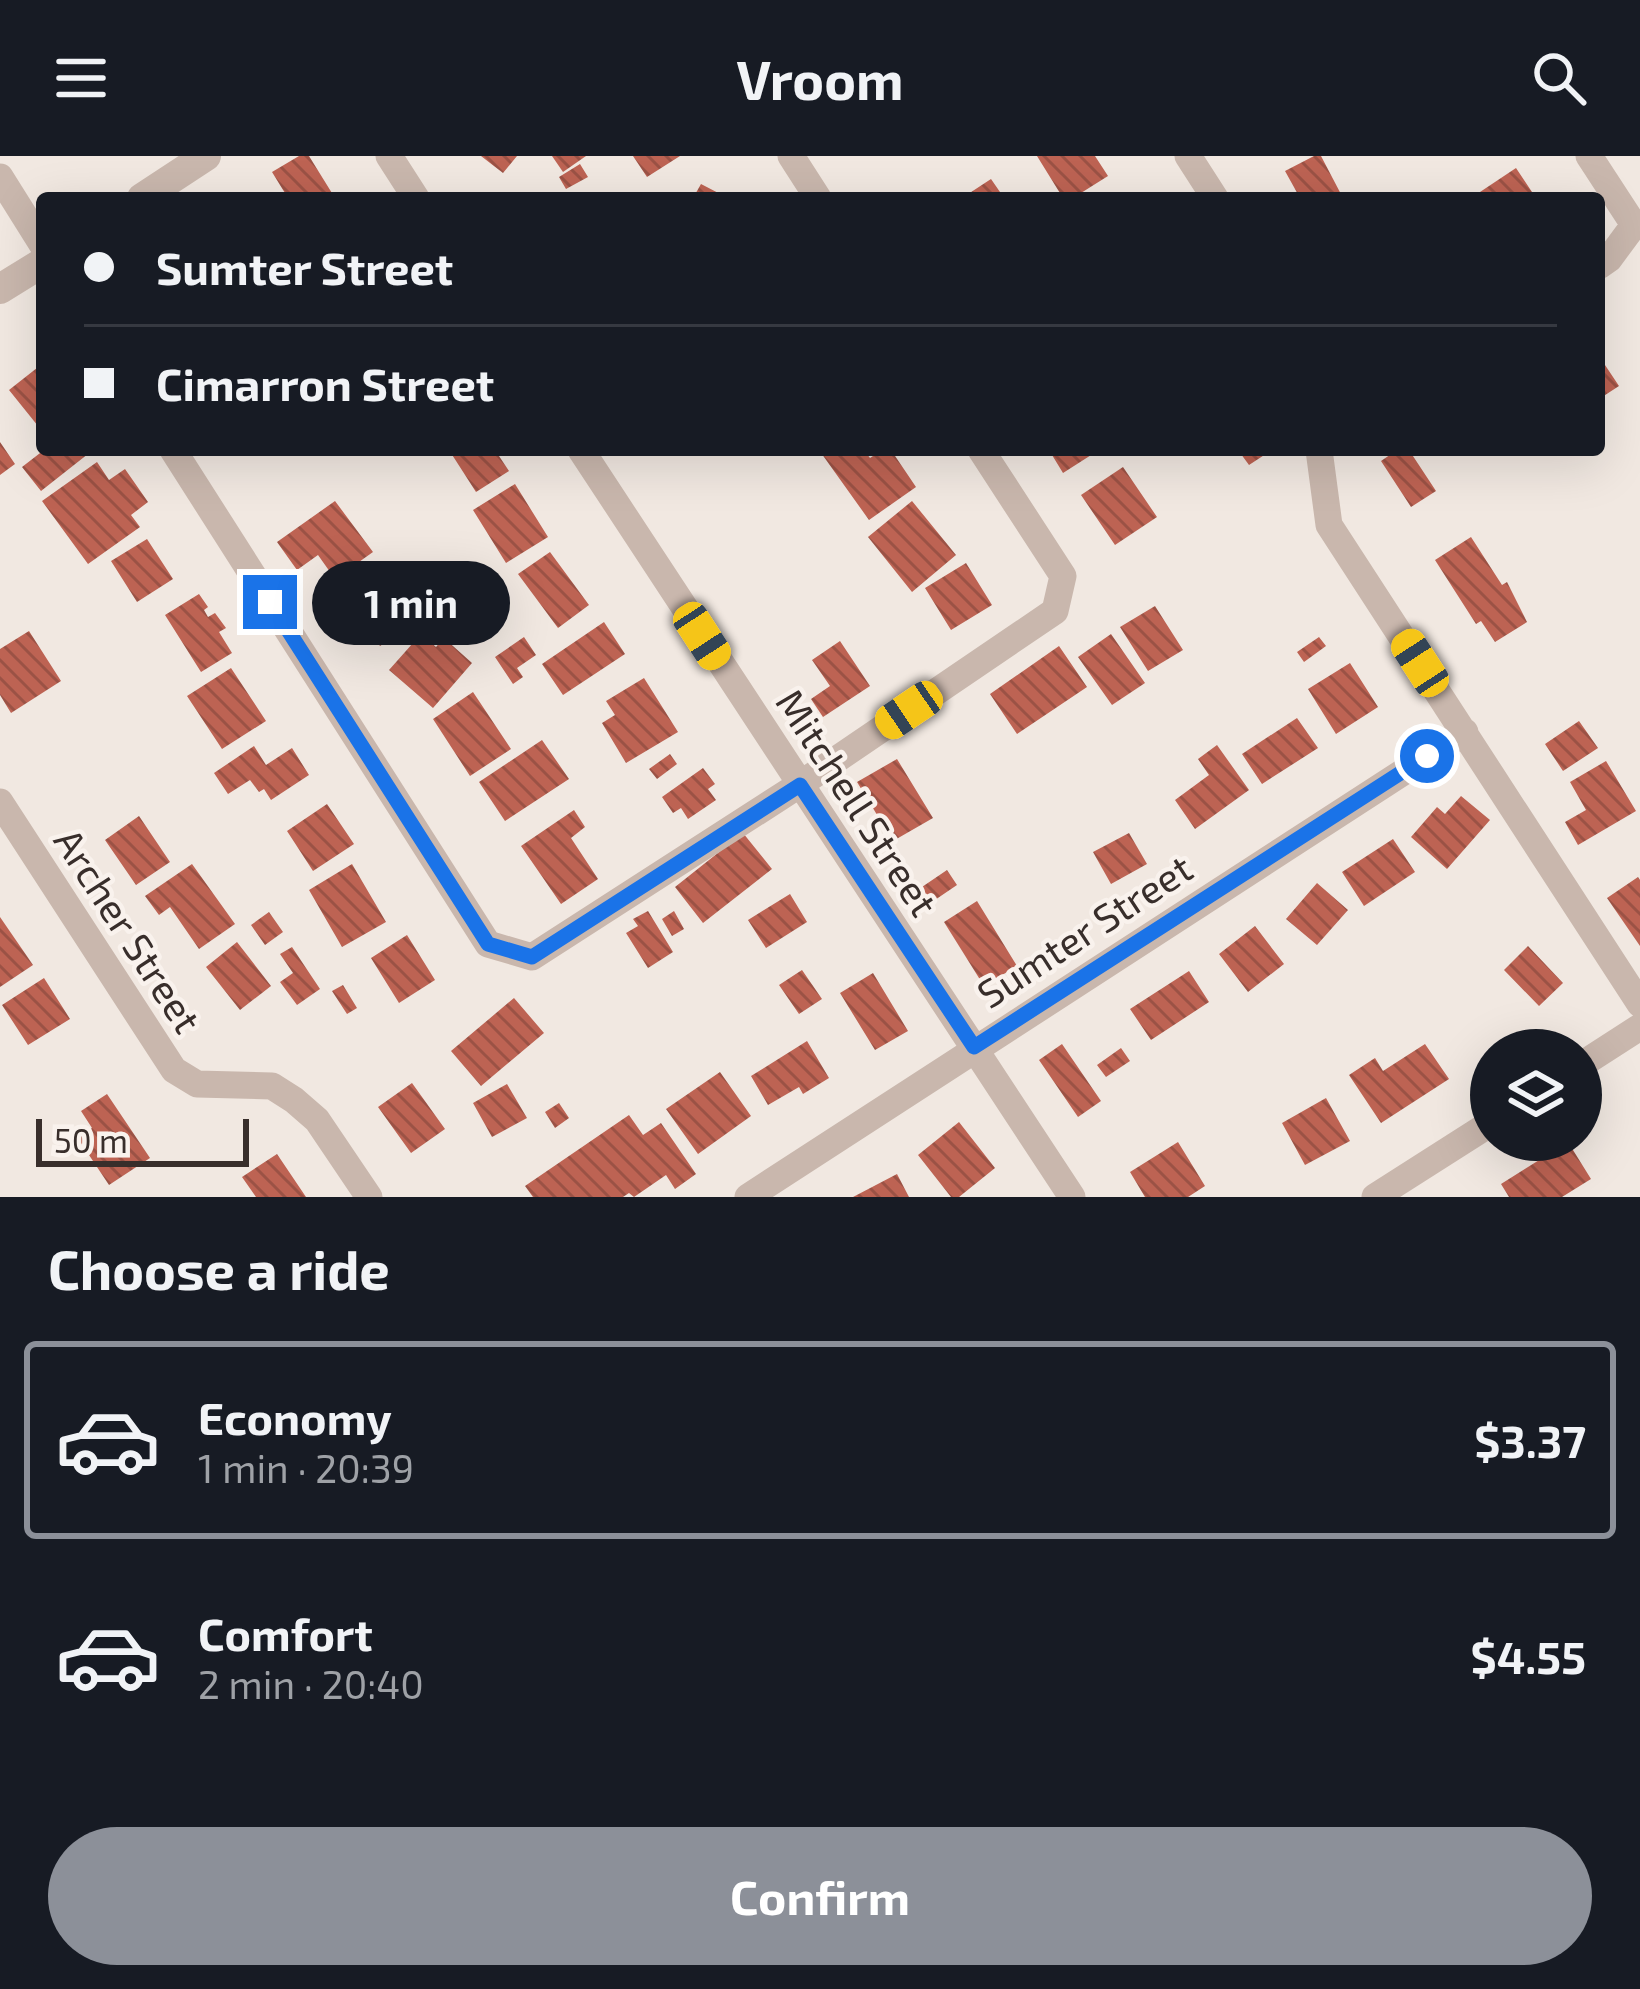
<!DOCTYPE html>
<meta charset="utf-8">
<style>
body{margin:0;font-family:"Exo 2",sans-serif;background:#242831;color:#f1f3f6;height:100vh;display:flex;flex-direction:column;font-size:45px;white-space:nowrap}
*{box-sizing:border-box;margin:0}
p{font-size:39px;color:#9ea1a6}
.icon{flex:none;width:66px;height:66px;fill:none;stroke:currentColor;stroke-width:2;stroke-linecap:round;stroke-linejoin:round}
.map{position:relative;height:1041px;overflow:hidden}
.side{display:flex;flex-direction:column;background:#171b24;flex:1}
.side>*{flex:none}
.top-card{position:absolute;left:36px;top:36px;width:1569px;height:264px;border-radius:12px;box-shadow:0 12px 48px #0002;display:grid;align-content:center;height:264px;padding:0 48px;background:#171b24}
.tools{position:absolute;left:1470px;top:873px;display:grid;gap:24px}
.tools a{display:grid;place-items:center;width:132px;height:132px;border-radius:50%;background:#171b24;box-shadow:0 12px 48px #0002;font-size:60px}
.scale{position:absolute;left:36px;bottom:30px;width:213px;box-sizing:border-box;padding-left:12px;border:6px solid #382e2b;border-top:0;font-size:33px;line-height:42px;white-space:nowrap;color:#382e2b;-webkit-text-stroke:9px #f9f2ed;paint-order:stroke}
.end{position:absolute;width:54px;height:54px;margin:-27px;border:15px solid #1a73e8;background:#fff;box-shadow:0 0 0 6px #fff}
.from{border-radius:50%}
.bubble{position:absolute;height:84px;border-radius:42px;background:#171b24;box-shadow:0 12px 48px #0002;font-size:39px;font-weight:700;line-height:84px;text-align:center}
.car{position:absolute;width:36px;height:72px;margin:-36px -18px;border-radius:15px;box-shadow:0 0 9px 3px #0007;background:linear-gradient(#f5c518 24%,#345 0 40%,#f5c518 0 76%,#345 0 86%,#f5c518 0)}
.top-card b{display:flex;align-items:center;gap:42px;height:114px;font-size:45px}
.top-card b+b{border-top:3px solid #363941}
.top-card i{width:30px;height:30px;background:#f1f3f6}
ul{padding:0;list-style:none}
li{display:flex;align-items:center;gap:36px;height:198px;margin:0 24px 18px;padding:0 24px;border:6px solid transparent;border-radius:12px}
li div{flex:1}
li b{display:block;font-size:45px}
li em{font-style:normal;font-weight:700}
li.current{border-color:#8c9099}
li>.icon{width:108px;height:108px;stroke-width:1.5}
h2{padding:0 48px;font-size:54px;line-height:144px}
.cta{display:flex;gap:24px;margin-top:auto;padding:24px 48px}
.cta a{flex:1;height:138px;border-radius:72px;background:#8c9099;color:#fff;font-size:48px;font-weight:700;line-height:138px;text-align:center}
header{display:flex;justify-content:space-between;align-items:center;height:156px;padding:0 48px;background:#171b24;font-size:54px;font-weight:700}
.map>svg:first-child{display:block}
</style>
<header><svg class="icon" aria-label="menu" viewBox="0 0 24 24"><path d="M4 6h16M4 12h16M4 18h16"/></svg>Vroom<svg class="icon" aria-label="search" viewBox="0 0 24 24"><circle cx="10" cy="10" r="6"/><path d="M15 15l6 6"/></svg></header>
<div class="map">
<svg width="1640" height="1041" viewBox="0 0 1640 1041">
<defs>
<pattern id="building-back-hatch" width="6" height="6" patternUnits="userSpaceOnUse" patternTransform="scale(3)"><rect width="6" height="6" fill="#bd6353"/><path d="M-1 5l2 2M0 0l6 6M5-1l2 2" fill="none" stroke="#9b5245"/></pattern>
</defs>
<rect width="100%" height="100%" fill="#f1e8e1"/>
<path fill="url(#building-back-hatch)" d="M299 0H309L335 42H288L272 16Z
M481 0H517L503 17Z
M552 0H586L563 16Z
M633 0H680L647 21Z
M1037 0H1095L1108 20 1073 42H1063Z
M1314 0H1321L1343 42H1300L1285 15Z
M580 8 588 21 566 33 559 21Z
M1516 12 1536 42H1480L1477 38Z
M991 23 1000 36 990 42H962Z
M701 28 728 42H693Z
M1599 200 1619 230 1599 243Z
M42 208V275L9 234Z
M0 286 15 308 0 319Z
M44 294H93L41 335 22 311Z
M449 294H495L509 315 476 336Z
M819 294H864L870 302 882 294H891L916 331 869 364Z
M1049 294H1099L1063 317Z
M1238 294H1272L1249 309Z
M1397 294H1409L1436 335 1411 351 1381 305Z
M97 306 109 324 125 313 148 346 131 359 140 371 88 408 42 345Z
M1123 311 1157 361 1115 389 1081 339Z
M515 328 548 381 506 407 473 354Z
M335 345 373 396 335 423 318 399 297 414 277 386Z
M912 345 956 399 912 436 868 381Z
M1471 381 1502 429 1507 426 1527 466 1495 486 1481 465 1476 468 1435 404Z
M147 383 173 423 137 446 111 405Z
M550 396 589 449 558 472 518 418Z
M966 407 992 449 951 474 925 432Z
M383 420 416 466 380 490 348 444Z
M199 438 208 451 204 454 208 461 215 457 226 472 219 476 232 497 201 516 165 459Z
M1155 450 1183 494 1148 515 1120 471Z
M604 466 625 498 563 539 542 508Z
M29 475 61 525 11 557 0 539V493Z
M421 478 436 491 444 482 472 507 433 552 389 514Z
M1111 478 1145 527 1112 549 1078 501Z
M524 481 536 499 517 512 523 521 513 528 495 501Z
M1319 481 1326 490 1304 506 1297 496Z
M840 485 870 530 823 561 811 543 830 530 812 504Z
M1059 490 1087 531 1017 578 990 538Z
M1350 507 1378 551 1336 578 1308 533Z
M231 512 266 565 222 593 187 540Z
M644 522 678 576 626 607 602 567 615 559 606 545Z
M473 536 511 593 470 620 433 563Z
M1297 562 1318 592 1262 628 1242 598Z
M1579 565 1598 592 1563 615 1545 588Z
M542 584 569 623 505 665 479 626Z
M1217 589 1249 634 1195 673 1175 644 1209 619 1198 603Z
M254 590 266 609 292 592 309 619 271 644 264 633 259 636 250 624 228 638 214 617Z
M670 598 677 608 657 623 649 613Z
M897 603 933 662 893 685 857 626Z
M1606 605 1636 655 1578 689 1565 666 1586 654 1570 626Z
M703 612 715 628 708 633 716 644 688 663 681 652 673 657 662 641Z
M1461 640 1490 664 1447 713 1411 681 1437 651 1445 658Z
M327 648 354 688 313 715 287 675Z
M574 654 585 671 571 682 598 723 561 748 521 690Z
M139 660 170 706 136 729 105 684Z
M743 677 772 713 703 767 675 731Z
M1129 677 1147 708 1111 728 1093 696Z
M1393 683 1415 716 1364 750 1342 716Z
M192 708 235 768 199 793 170 751 159 759 145 740Z
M352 708 386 766 342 791 309 734Z
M947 714 957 729 929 748 919 733Z
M1638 721 1640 724V790L1607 742Z
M1317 727 1348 754 1317 789 1286 763Z
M790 738 807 766 766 792 748 764Z
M977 745 1017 810 984 830 944 766Z
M648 755 673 796 648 812 626 777 638 770 633 763Z
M674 755 684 773 672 780 662 763Z
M269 756 283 776 265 789 251 769Z
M0 761 33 809 0 831Z
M1255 770 1284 808 1248 836 1219 798Z
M407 779 435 824 399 847 371 802Z
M237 786 271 830 240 854 206 811Z
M1528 790 1563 827 1539 850 1504 814Z
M292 791 320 833 297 849 280 826 293 817 280 798Z
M802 814 822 843 799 858 779 829Z
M1189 815 1209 846 1151 884 1130 853Z
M873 817 908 875 875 894 840 837Z
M44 822 70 863 28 889 2 849Z
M343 829 357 852 347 858 332 835Z
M514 842 544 877 481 930 451 895Z
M807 885 829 922 803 938 799 931 768 949 751 920Z
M1062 888 1101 945 1078 961 1039 904Z
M1425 888 1449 923 1381 967 1349 919 1375 902 1383 915Z
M1121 892 1130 905 1106 921 1097 909Z
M720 916 751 960 698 998 666 953Z
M412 927 445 973 411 997 378 951Z
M507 928 527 962 492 981 473 947Z
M107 938 150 1002 109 1029 77 981 92 972 81 955Z
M1326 942 1350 985 1305 1009 1282 967Z
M559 947 569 962 555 972 545 956Z
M629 959 643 979 661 967 696 1018 675 1033 666 1019 634 1041 629 1037 623 1041H533L525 1030Z
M959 966 995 1012 959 1041H951L918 999Z
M1178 986 1205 1030 1188 1041H1145L1130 1016Z
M1568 986 1591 1023 1562 1041H1509L1501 1028Z
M277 998 306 1041H256L242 1021Z
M897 1018 909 1041H853Z"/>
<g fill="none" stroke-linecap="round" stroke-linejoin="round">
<path stroke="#c9b7ad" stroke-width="27" d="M389 0 416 42
M791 0 818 42
M1188 0 1215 42
M1589 0 1634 69 1609 103 1599 110
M0 21 42 88
M173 294 488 788 532 801 799 629 1055 455 1063 420 981 294
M581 294 1072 1041
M1319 294 1329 369 1640 848
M0 646 174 914 197 928 272 930 294 944 317 964 369 1041
M1581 909 1640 871
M748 1041 1465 576
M1375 1041 1491 967"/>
<path stroke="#c9b7ad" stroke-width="30" d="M142 42 206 0
M0 133 42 107"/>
</g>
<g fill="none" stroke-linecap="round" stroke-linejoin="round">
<path stroke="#1a73e8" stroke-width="15" d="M270 446 488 788 532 801 800 629 974 891 1427 600"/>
</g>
<g text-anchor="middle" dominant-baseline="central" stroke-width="9" stroke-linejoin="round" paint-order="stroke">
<g font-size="39" fill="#382e2b" stroke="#f9f2ed">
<text transform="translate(858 646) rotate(57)">Mitchell Street</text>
<text transform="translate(129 774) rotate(57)">Archer Street</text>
<text transform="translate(1084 774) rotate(-33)">Sumter Street</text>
</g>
</g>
</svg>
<div class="tools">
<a><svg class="icon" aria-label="layers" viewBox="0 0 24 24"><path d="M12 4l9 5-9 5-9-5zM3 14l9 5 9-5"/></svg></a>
</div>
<div class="scale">50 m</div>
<i class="end from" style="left:1427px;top:600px"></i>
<i class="end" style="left:270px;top:446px"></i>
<div class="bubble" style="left:312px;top:405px;width:198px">1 min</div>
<i class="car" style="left:702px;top:480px;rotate:147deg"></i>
<i class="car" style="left:1420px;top:507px;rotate:327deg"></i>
<i class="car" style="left:909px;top:554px;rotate:236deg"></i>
<div class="top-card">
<b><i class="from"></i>Sumter Street</b>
<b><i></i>Cimarron Street</b>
</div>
</div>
<section class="side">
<h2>Choose a ride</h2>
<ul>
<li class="current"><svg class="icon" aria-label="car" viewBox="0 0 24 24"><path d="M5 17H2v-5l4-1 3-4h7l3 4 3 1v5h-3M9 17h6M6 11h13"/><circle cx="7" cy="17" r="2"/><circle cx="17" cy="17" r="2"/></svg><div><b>Economy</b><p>1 min · 20:39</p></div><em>$3.37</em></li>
<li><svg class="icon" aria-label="car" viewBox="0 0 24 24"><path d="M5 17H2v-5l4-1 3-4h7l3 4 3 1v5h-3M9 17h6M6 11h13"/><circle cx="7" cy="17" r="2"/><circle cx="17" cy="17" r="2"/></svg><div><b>Comfort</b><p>2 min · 20:40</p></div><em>$4.55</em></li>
</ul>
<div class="cta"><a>Confirm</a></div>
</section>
